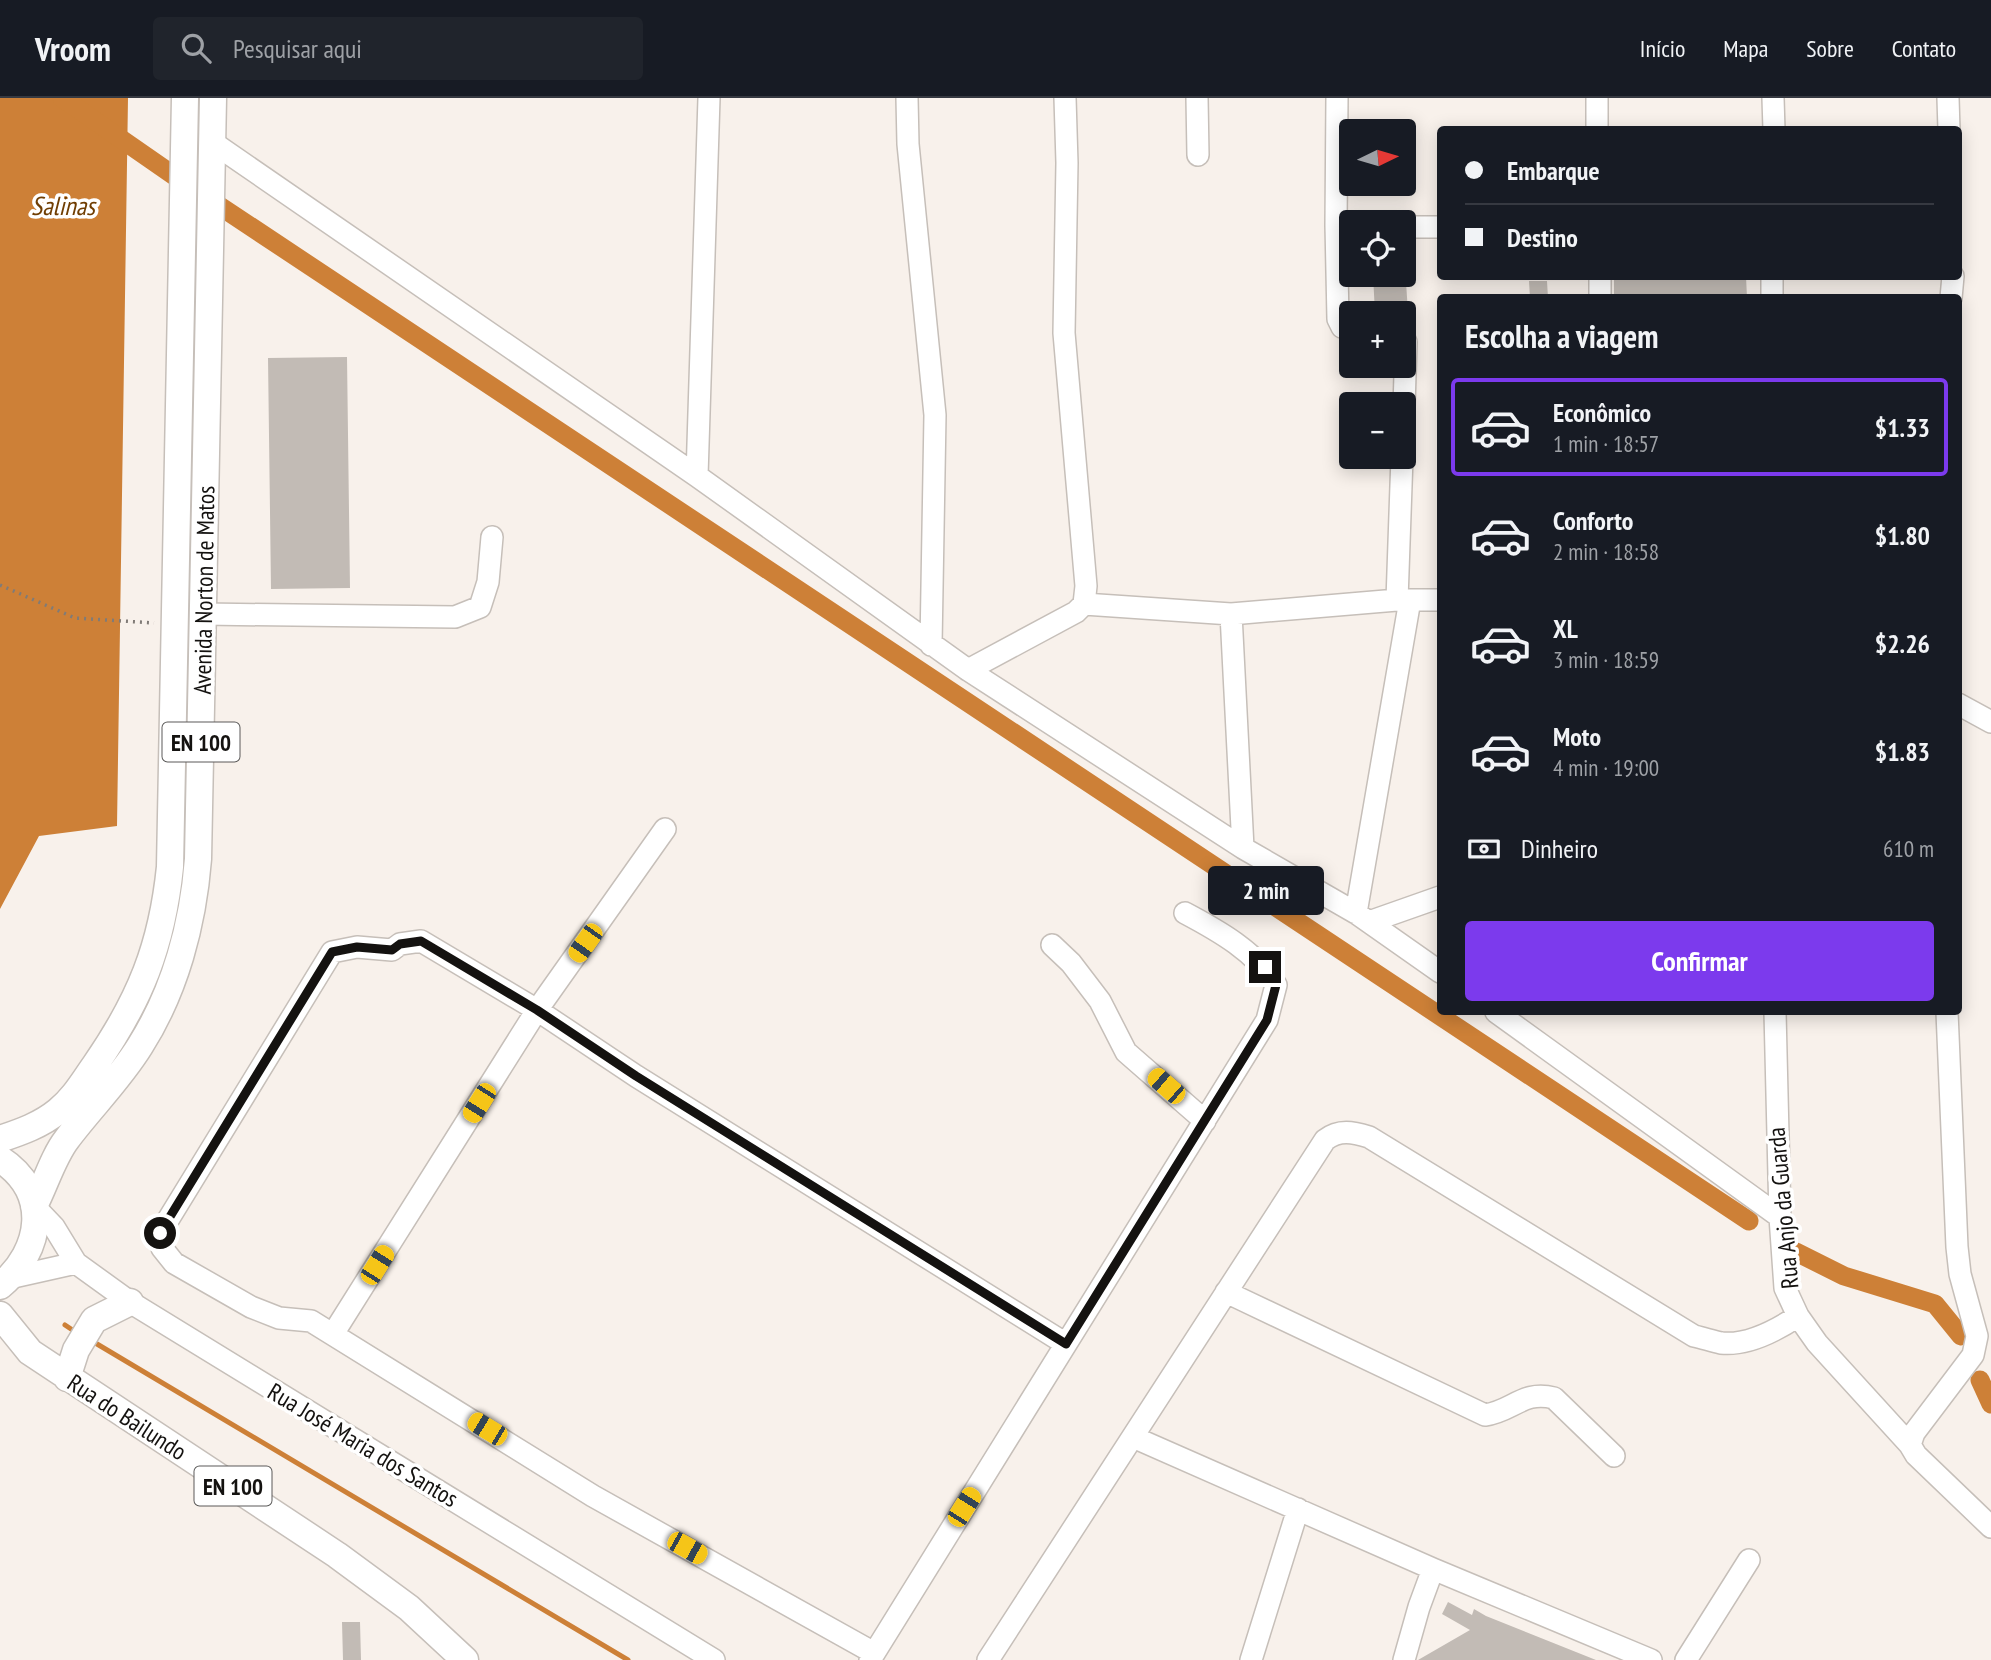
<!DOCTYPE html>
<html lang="pt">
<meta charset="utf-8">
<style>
body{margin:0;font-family:"PT Sans Narrow",sans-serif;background:#20242c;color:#f1f3f6;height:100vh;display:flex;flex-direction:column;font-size:26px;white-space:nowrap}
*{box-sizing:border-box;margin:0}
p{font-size:23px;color:#9ea1a6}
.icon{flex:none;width:38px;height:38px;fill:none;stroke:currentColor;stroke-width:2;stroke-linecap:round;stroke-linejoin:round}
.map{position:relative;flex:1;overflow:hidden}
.panel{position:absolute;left:1437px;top:196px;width:525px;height:721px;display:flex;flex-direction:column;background:#171b24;border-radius:7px;box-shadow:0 4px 18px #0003}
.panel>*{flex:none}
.banner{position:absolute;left:1437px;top:28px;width:525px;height:154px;border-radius:7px;box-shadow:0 4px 18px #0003;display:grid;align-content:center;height:154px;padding:0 28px;background:#171b24}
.needle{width:46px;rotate:85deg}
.controls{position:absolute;left:1339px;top:21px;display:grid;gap:14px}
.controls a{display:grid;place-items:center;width:77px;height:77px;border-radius:7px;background:#171b24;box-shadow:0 4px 18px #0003;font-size:35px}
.end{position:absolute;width:32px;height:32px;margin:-16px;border:9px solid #141210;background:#fff;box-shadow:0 0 0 4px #fff}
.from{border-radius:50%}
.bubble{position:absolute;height:49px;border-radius:7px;background:#171b24;box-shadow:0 4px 18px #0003;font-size:23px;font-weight:700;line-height:49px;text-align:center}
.car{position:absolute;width:21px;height:42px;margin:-21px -10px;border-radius:9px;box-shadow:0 0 5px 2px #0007;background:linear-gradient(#f5c518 24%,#345 0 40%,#f5c518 0 76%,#345 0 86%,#f5c518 0)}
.banner b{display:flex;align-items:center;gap:24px;height:66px;font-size:26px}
.banner b+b{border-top:2px solid #363941}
.banner i{width:18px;height:18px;background:#f1f3f6}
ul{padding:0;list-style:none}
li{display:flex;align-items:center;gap:21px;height:98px;margin:0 14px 10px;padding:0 14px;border:4px solid transparent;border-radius:7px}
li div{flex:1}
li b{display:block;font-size:26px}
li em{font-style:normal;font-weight:700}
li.active{border-color:#7c3aed}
li>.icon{width:63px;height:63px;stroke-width:1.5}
h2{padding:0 28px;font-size:32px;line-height:84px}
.pay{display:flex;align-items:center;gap:18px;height:77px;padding:0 28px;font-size:26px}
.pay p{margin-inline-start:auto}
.action{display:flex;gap:14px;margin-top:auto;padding:14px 28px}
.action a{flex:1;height:80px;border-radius:7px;background:#7c3aed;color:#fff;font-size:28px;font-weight:700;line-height:80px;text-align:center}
header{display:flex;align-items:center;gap:42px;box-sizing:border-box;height:98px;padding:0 35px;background:#171b24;border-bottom:2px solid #363941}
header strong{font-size:33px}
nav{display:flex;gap:38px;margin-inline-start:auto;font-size:24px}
.search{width:490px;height:63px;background:#20242c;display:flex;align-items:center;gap:18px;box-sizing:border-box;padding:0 24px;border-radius:7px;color:#9ea1a6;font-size:26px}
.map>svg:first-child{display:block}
</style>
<header>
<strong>Vroom</strong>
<div class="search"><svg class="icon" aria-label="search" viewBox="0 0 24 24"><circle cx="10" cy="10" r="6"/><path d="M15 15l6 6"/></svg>Pesquisar aqui</div>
<nav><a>Início</a><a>Mapa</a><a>Sobre</a><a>Contato</a></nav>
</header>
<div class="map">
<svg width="1991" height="1562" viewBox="0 0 1991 1562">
<rect width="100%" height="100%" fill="#f8f1eb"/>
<path fill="#cd8037" d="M0 0H128L117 728 39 738 0 811Z"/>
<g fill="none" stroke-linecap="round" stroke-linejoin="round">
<path stroke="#cd8037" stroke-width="5" d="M65 1227 77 1235
M92 1243 628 1562"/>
<path stroke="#cd8037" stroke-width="19" d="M62 0 173 77 1749 1123
M1796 1154 1844 1178 1935 1206 1961 1238
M1980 1282 1991 1306"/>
</g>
<path fill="#c2bbb5" d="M1373 177H1391V185L1406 184 1408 214 1375 215Z
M1614 178H1746L1747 200H1614Z
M1529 183H1547L1548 200H1530Z
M347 259 350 490 271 491 268 260Z
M1448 1504 1472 1517 1474 1511 1486 1518 1596 1562H1418L1470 1532 1442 1516Z
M342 1524H360L361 1562H343Z"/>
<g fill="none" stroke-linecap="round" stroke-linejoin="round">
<defs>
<path id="minor" d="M907 0 908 46 935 317 931 547
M1197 0 1198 57
M1337 0 1336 127 1351 128
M1597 0V32
M1773 0 1774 32
M1948 0 1949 32
M212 44 697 378 968 572 1243 750 1356 815 1440 874
M1336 127 1338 221 1342 229 1351 230
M1404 129H1440
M1600 178V200
M1772 200V178
M1951 200 1953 178
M1404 240 1406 244 1404 309
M697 378 709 0
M1397 502 1402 359
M1084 506 1231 516 1397 502H1440
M203 516 455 519 480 509 488 484 492 439
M1231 516 1243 750
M968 572 1076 514 1084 506 1086 488 1064 235 1067 65 1065 0
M1958 606 1991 624
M1356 815 1410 502
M1369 824 1440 799
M1052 847 1071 865 1100 903 1126 954 1205 1023
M1496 914 1780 1119
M1775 914 1780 1119 1785 1190 1798 1218 1817 1245 1910 1347 1916 1357 1991 1429
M34 1108 54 1129 76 1165 130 1204 714 1562
M9 1180 76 1165
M1226 1194 1485 1317C1513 1313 1523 1292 1554 1300L1614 1358
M333 1236 537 912 665 731
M1133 1339 1433 1471 1651 1562
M1910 1347 1914 1335 1973 1257 1977 1238 1960 1176 1957 1149 1947 914
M874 1555 593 1398 311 1223 279 1220 251 1209 174 1165 162 1150 160 1135 332 854 357 849 392 852 400 846 421 843 537 912 636 978 1066 1246
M870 1562 1267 922 1276 887C1256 854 1219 833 1185 815
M988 1562 1325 1042C1339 1031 1353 1034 1369 1039L1694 1238C1703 1240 1712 1243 1721 1245 1748 1248 1777 1232 1798 1218
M1251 1562 1298 1411
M1404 1562 1419 1509 1433 1471
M1686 1562 1749 1462"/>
<path id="major" d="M0 1041C21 1034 41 1027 58 1013 74 1000 83 984 95 967 140 902 162 848 170 769L185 0
M0 1061C51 1094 43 1152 0 1188
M34 1108C45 1087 53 1059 67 1041 91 1009 119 982 140 948 175 893 193 826 198 761L213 0
M0 1217 30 1254 337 1457 409 1510 465 1562
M67 1280 76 1252 94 1222 130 1204"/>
</defs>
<use href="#minor" stroke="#c6bfb9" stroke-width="24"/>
<use href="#major" stroke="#c6bfb9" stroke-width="29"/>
<path stroke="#807b77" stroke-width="3.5" stroke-dasharray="2 5" stroke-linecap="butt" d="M0 487 75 520 154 525"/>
<use href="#minor" stroke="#fff" stroke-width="21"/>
<use href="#major" stroke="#fff" stroke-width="26"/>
</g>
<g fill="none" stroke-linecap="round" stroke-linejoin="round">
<path stroke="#141210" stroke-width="9" d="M160 1135 332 854 357 849 392 852 400 846 421 843 537 912 636 978 1066 1246 1267 922 1276 887 1265 869"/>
</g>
<g text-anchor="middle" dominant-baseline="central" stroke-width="7" stroke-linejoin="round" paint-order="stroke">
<g fill="#fff" stroke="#5a5958" stroke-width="2">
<rect x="162.5" y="624.5" width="77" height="39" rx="5"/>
<rect x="194.5" y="1368.5" width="77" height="39" rx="5"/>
</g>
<g font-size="23" font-weight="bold" fill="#141210">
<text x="201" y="644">EN 100</text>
<text x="233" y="1388">EN 100</text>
</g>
<g font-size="24" fill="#141210" stroke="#fff">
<text transform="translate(204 492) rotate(-89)">Avenida Norton de Matos</text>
<text transform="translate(1783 1110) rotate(-95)">Rua Anjo da Guarda</text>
<text transform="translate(127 1319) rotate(33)">Rua do Bailundo</text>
<text transform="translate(363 1347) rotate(31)">Rua José Maria dos Santos</text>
</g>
<g font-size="26" font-style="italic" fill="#703e03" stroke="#fff">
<text x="63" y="107">Salinas</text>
</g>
</g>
</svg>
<div class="controls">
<a><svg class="needle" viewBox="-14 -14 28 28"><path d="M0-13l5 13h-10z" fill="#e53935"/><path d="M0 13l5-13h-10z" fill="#9ea1a6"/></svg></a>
<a><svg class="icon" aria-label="locate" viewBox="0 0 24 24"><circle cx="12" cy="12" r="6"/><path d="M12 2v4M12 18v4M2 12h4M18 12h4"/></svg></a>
<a>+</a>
<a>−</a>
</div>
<i class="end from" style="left:160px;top:1135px"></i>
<i class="end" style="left:1265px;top:869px"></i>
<div class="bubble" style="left:1208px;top:768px;width:116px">2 min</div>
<i class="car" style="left:585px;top:845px;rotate:215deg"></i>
<i class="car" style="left:1166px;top:988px;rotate:311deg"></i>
<i class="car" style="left:479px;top:1005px;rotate:212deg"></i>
<i class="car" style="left:377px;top:1167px;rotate:32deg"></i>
<i class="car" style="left:487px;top:1331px;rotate:301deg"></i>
<i class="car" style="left:964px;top:1409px;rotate:32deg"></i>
<i class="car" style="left:687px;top:1450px;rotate:119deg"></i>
<div class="banner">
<b><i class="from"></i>Embarque</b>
<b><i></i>Destino</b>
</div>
<section class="panel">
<h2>Escolha a viagem</h2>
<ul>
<li class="active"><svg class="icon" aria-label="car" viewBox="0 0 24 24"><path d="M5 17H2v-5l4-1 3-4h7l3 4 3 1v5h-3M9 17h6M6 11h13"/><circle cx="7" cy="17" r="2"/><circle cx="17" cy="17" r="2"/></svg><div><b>Econômico</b><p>1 min · 18:57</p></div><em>$1.33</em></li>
<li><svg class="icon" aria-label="car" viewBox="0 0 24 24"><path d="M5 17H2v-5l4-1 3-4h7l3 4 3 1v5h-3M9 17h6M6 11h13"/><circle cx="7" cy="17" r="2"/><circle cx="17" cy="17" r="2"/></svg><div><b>Conforto</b><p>2 min · 18:58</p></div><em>$1.80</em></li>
<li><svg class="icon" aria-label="car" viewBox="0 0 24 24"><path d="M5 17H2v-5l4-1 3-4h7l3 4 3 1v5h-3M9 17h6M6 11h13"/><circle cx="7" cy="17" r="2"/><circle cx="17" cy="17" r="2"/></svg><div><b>XL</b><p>3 min · 18:59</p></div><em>$2.26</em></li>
<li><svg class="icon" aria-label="car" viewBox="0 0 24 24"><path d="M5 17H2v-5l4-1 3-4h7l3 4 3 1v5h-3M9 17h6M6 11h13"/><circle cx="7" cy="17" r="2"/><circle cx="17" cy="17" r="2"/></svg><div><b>Moto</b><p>4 min · 19:00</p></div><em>$1.83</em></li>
</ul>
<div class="pay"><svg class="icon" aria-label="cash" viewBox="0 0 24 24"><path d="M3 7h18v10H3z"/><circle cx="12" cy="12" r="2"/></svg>Dinheiro<p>610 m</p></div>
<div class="action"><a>Confirmar</a></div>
</section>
</div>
